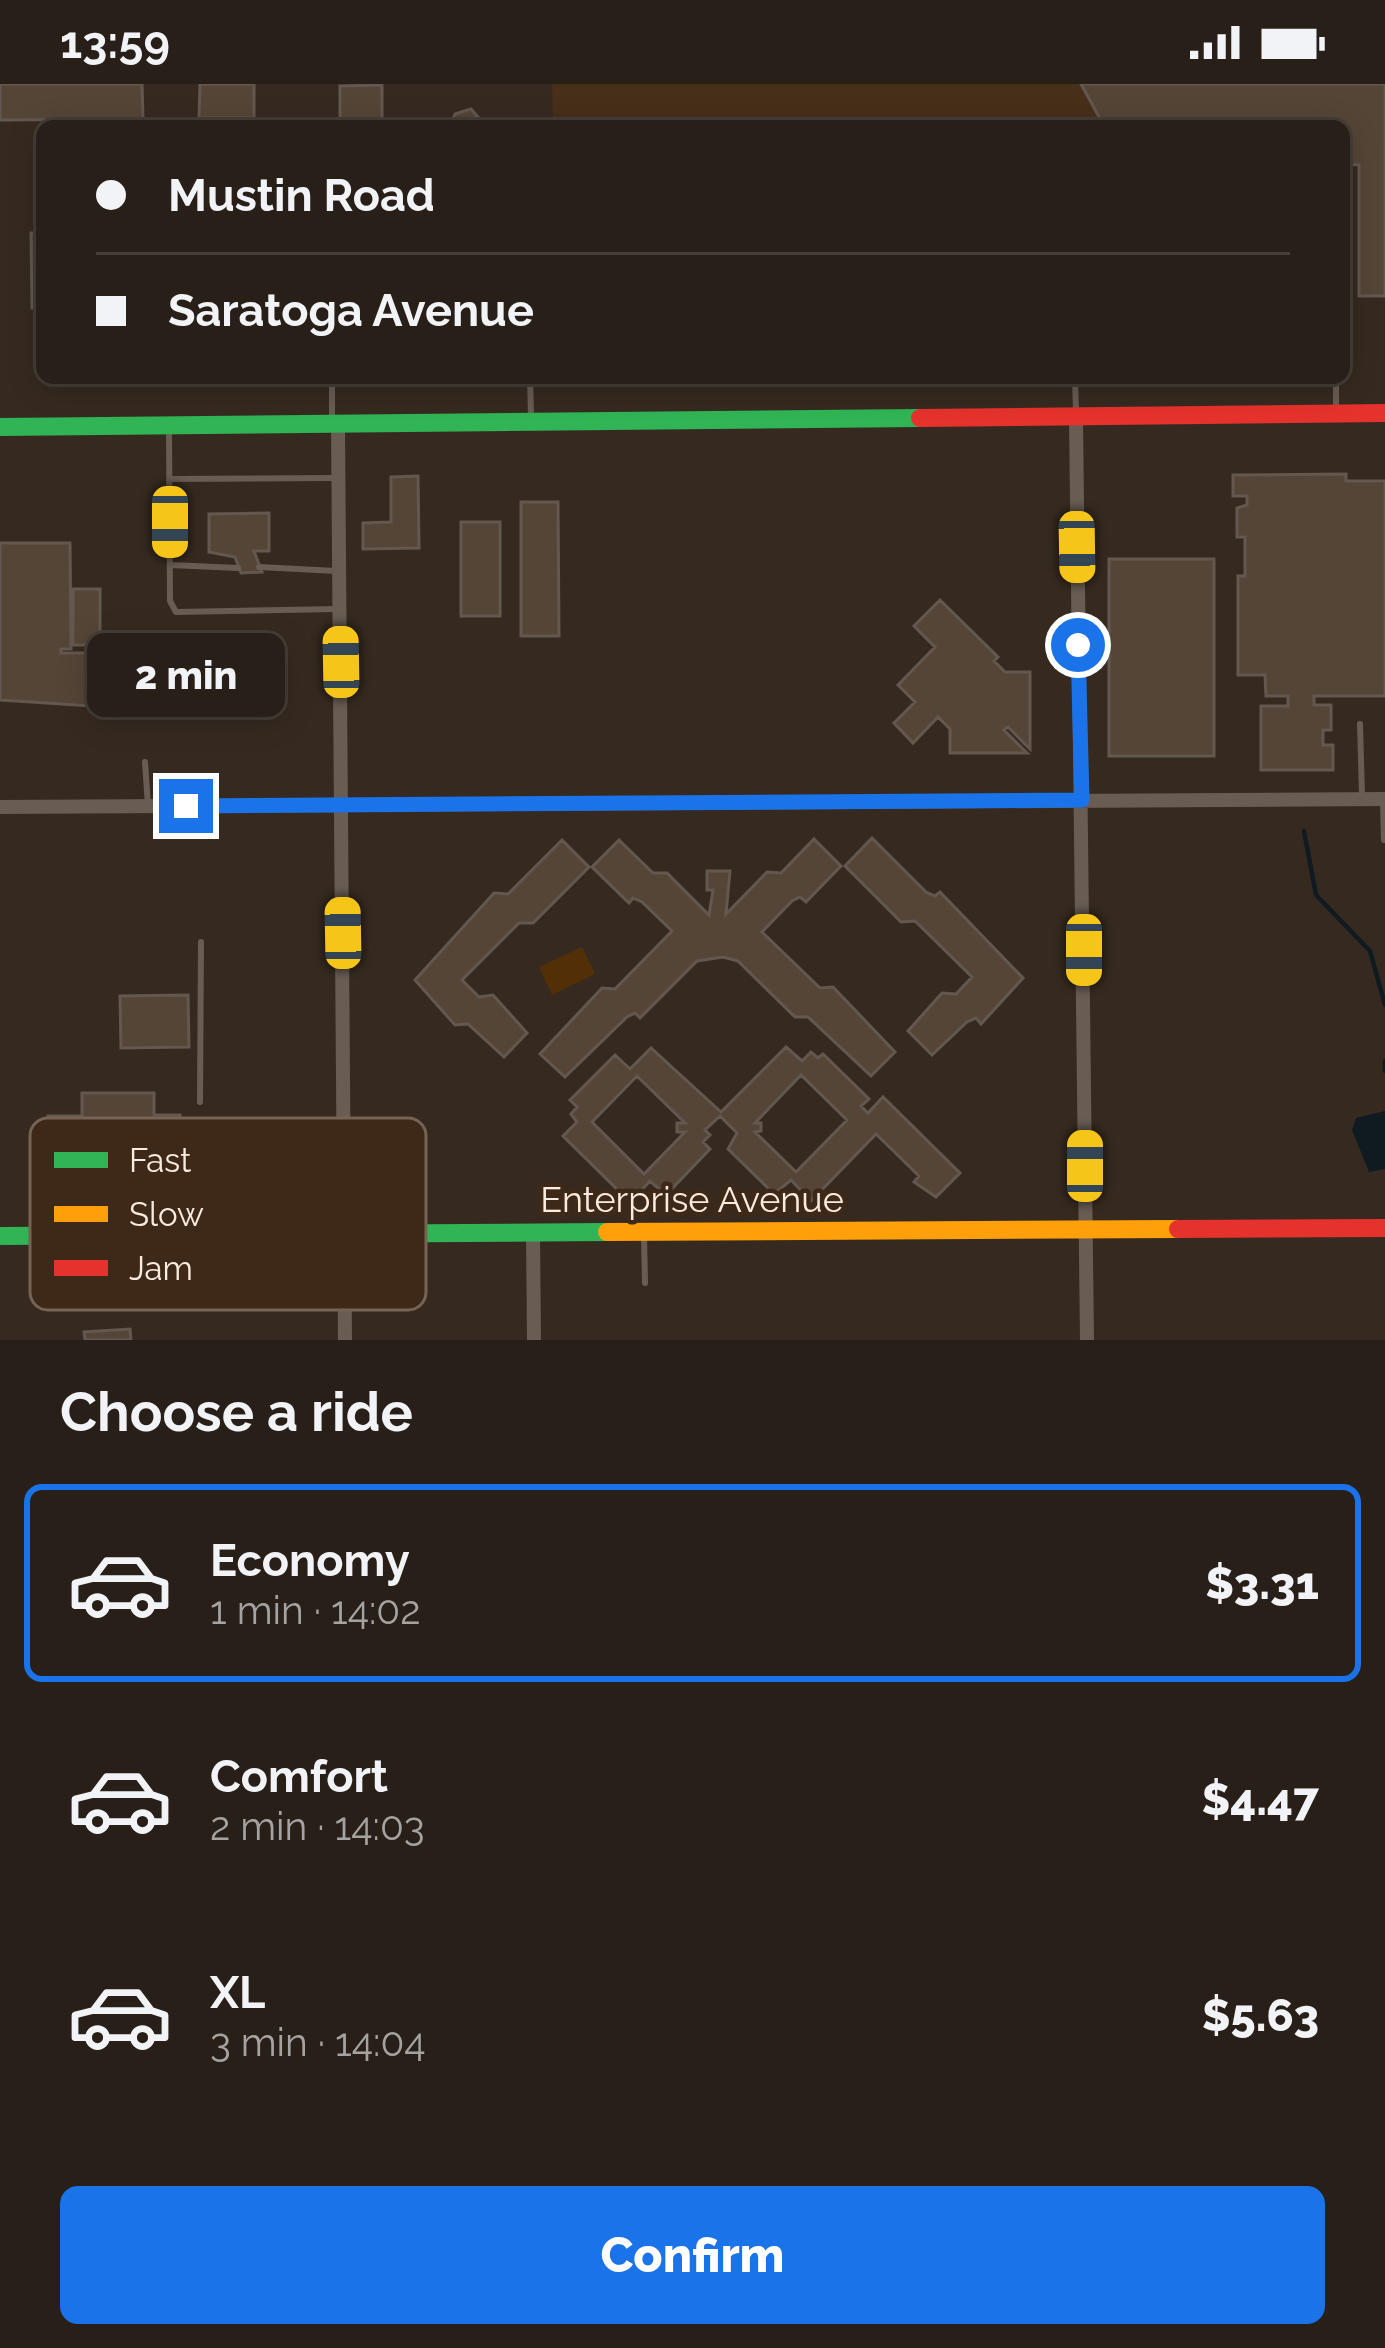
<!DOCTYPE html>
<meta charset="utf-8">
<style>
body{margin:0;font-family:Raleway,sans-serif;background:#302821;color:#f1f3f6;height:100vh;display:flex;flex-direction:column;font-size:45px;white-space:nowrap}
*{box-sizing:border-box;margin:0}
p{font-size:39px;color:#a5a3a2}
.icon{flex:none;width:66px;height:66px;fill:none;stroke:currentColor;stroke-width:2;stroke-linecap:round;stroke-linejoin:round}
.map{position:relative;height:1256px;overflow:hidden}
.panel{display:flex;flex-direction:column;background:#282018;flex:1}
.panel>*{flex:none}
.banner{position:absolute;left:36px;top:36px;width:1314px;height:264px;border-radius:18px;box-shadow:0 6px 30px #0003,0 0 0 3px #443e37;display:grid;align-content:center;height:264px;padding:0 60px;background:#282018}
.end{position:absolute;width:54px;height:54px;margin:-27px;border:15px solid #1a73e8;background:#fff;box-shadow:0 0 0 6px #fff}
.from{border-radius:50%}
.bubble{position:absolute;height:84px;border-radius:18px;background:#282018;box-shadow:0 6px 30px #0003,0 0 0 3px #443e37;font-size:39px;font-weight:800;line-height:84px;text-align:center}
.car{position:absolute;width:36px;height:72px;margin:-36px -18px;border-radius:15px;box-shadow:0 0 9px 3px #0007;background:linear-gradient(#f5c518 24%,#345 0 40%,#f5c518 0 76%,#345 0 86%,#f5c518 0)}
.banner b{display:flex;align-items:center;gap:42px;height:114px;font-size:45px}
.banner b+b{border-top:3px solid #443e37}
.banner i{width:30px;height:30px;background:#f1f3f6}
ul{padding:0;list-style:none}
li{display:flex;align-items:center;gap:36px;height:198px;margin:0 24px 18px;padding:0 36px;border:6px solid transparent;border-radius:18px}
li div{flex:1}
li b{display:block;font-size:45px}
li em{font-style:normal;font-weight:800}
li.on{border-color:#1a73e8}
li>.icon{width:108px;height:108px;stroke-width:1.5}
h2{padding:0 60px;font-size:54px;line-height:144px}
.action{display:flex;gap:24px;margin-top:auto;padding:24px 60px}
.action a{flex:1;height:138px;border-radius:18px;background:#1a73e8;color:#fff;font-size:48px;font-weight:800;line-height:138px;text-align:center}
.status{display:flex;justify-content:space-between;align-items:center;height:84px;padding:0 60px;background:#282018;direction:ltr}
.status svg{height:33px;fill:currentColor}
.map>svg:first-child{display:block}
</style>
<div class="status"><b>13:59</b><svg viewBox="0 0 49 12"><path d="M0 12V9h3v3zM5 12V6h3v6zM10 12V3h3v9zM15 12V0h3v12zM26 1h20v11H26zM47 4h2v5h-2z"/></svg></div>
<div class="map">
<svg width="1385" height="1256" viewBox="0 0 1385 1256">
<rect width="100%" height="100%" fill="#362a20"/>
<path fill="#472f1a" d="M552 0H1081L1104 42H553Z"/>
<path fill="#532f08" d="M582 863 595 890 552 911 539 883Z"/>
<path fill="#0f1b20" d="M1385 1027V1085L1369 1088 1352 1046 1356 1034Z"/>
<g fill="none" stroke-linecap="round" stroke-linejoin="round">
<path stroke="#0f1b20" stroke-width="4.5" d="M1304 747 1316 811 1370 867 1385 921
M1385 977V987"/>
</g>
<path fill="#554537" stroke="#62584f" stroke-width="3" fill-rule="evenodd" d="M0 0H142L143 35 0 36Z
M200 0H254V34H199Z
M1081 0H1385V212H1359V81L1344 80V42H1104Z
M382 1V42H340V2Z
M471 25 486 42H450L455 30Z
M31 149H42V224H32Z
M1346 390V397H1385V612H1314V621H1331V646H1323V661H1333V686H1261V622H1288V612H1266L1265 591H1238V492H1245V453H1237V424L1247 421V412H1233V391Z
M418 392 419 464 363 465V439L391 438V393Z
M521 418H558L559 552H521Z
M269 429V467H254L262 488 241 489 235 473 209 468V430Z
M461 438H500V532H461Z
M0 459H70L71 565H61V569H106V623L0 616Z
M1109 475H1214V672H1109Z
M73 505H100V561H73Z
M940 516 998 573 994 577 1005 588H1030V665L1008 643 1004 646 1027 669H950V645L938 633 913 659 894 639 915 618 898 601 935 563 914 542Z
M872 754 926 808 935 812 940 808 1023 894 981 940 976 934 967 938 932 971 908 947 942 909 956 910 972 893 915 837 901 838 845 782Z
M814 755 841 782 806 818 800 813 792 817 762 848 820 904 833 903 895 968 871 992 808 933H795L738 877 723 873 697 877 640 934 635 929 627 933 565 993 540 970 602 904 615 905 672 847 642 818 633 814 629 819 592 783 619 756 653 789H667L709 831 713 806H707V787H730L726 830 767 788 781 789Z
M562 756 589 783 533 839H519L462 896 479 913 493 911 527 949 504 973 468 940 455 941 415 896 494 809 508 810Z
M188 911 189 963 121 964 120 912Z
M786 963 802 977 811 968 818 974 823 970 869 1015 861 1022 868 1029 883 1013 960 1089 936 1113 914 1098 919 1092 876 1050 811 1117 791 1096 774 1110 728 1065 737 1049 720 1032 705 1046 710 1051 703 1058 710 1065 666 1111 650 1097 630 1118 563 1052 577 1038 571 1030 577 1023 570 1016 615 971 630 985 651 964 721 1028ZM801 991 847 1036 796 1088 755 1048 761 1047V1039H755ZM637 992 685 1039H677V1048H685L644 1090 592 1038Z
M82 1009H154V1031H180V1090L48 1091V1032H82Z
M130 1245 131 1256H85L84 1248Z"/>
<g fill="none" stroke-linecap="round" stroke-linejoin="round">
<path stroke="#685c53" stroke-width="6" d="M332 294V336
M530 294 531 332
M1075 294 1076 326
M1336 294V325
M169 344 170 517 176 528 337 525
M170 395 334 394
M170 481 238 484
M259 483 336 487
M1360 640 1362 711
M145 678 148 722
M1383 718 1384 756
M200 1018 201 858
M644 1152 645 1199"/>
<path stroke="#685c53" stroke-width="14" d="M1076 334 1087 1256
M338 340 345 1256
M0 723 1385 715
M533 1149 534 1256"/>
<path stroke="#30b455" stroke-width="18" d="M0 343 920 334
M0 1152 607 1148"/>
<path stroke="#ff9f0a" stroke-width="18" d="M607 1148 1178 1145"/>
<path stroke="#e5322d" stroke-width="18" d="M920 334 1385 329
M1178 1145 1385 1144"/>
</g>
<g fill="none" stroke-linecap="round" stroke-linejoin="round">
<path stroke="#1a73e8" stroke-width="15" d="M186 722 1082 716 1078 561"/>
</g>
<g text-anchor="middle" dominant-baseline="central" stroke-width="9" stroke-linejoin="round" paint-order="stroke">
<g font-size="36" fill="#f9ebe0" stroke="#3e2918">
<text x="692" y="1115">Enterprise Avenue</text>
</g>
</g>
<rect x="30" y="1034" width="396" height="192" rx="18" fill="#3e2918" stroke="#766354" stroke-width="3"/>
<rect x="54" y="1068" width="54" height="16" fill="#30b455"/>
<rect x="54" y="1122" width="54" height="16" fill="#ff9f0a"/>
<rect x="54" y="1176" width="54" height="16" fill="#e5322d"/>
<g font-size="33" fill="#f9ebe0">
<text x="129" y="1088">Fast</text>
<text x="129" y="1142">Slow</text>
<text x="129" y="1196">Jam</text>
</g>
</svg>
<i class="end from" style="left:1078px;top:561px"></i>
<i class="end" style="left:186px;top:722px"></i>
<div class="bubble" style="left:87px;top:549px;width:198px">2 min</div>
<i class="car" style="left:170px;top:438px;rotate:180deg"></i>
<i class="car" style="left:1077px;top:463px;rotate:179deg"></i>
<i class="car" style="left:341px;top:578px;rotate:359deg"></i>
<i class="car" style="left:343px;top:849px;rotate:359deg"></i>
<i class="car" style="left:1084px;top:866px;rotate:180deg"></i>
<i class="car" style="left:1085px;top:1082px;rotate:0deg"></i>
<div class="banner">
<b><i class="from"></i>Mustin Road</b>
<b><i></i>Saratoga Avenue</b>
</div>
</div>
<section class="panel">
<h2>Choose a ride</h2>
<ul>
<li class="on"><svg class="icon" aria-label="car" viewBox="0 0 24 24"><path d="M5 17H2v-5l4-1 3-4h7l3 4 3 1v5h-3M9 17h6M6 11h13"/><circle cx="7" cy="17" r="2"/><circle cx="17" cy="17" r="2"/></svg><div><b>Economy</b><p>1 min · 14:02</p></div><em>$3.31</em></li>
<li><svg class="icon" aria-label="car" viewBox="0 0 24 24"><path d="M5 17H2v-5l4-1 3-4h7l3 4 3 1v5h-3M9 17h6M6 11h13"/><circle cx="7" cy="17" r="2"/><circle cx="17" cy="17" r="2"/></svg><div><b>Comfort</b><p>2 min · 14:03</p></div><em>$4.47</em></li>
<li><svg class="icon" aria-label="car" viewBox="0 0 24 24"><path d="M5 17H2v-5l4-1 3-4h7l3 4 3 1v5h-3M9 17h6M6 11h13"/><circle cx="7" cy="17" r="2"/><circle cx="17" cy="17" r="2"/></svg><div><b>XL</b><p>3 min · 14:04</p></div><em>$5.63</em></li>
</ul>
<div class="action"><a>Confirm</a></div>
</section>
